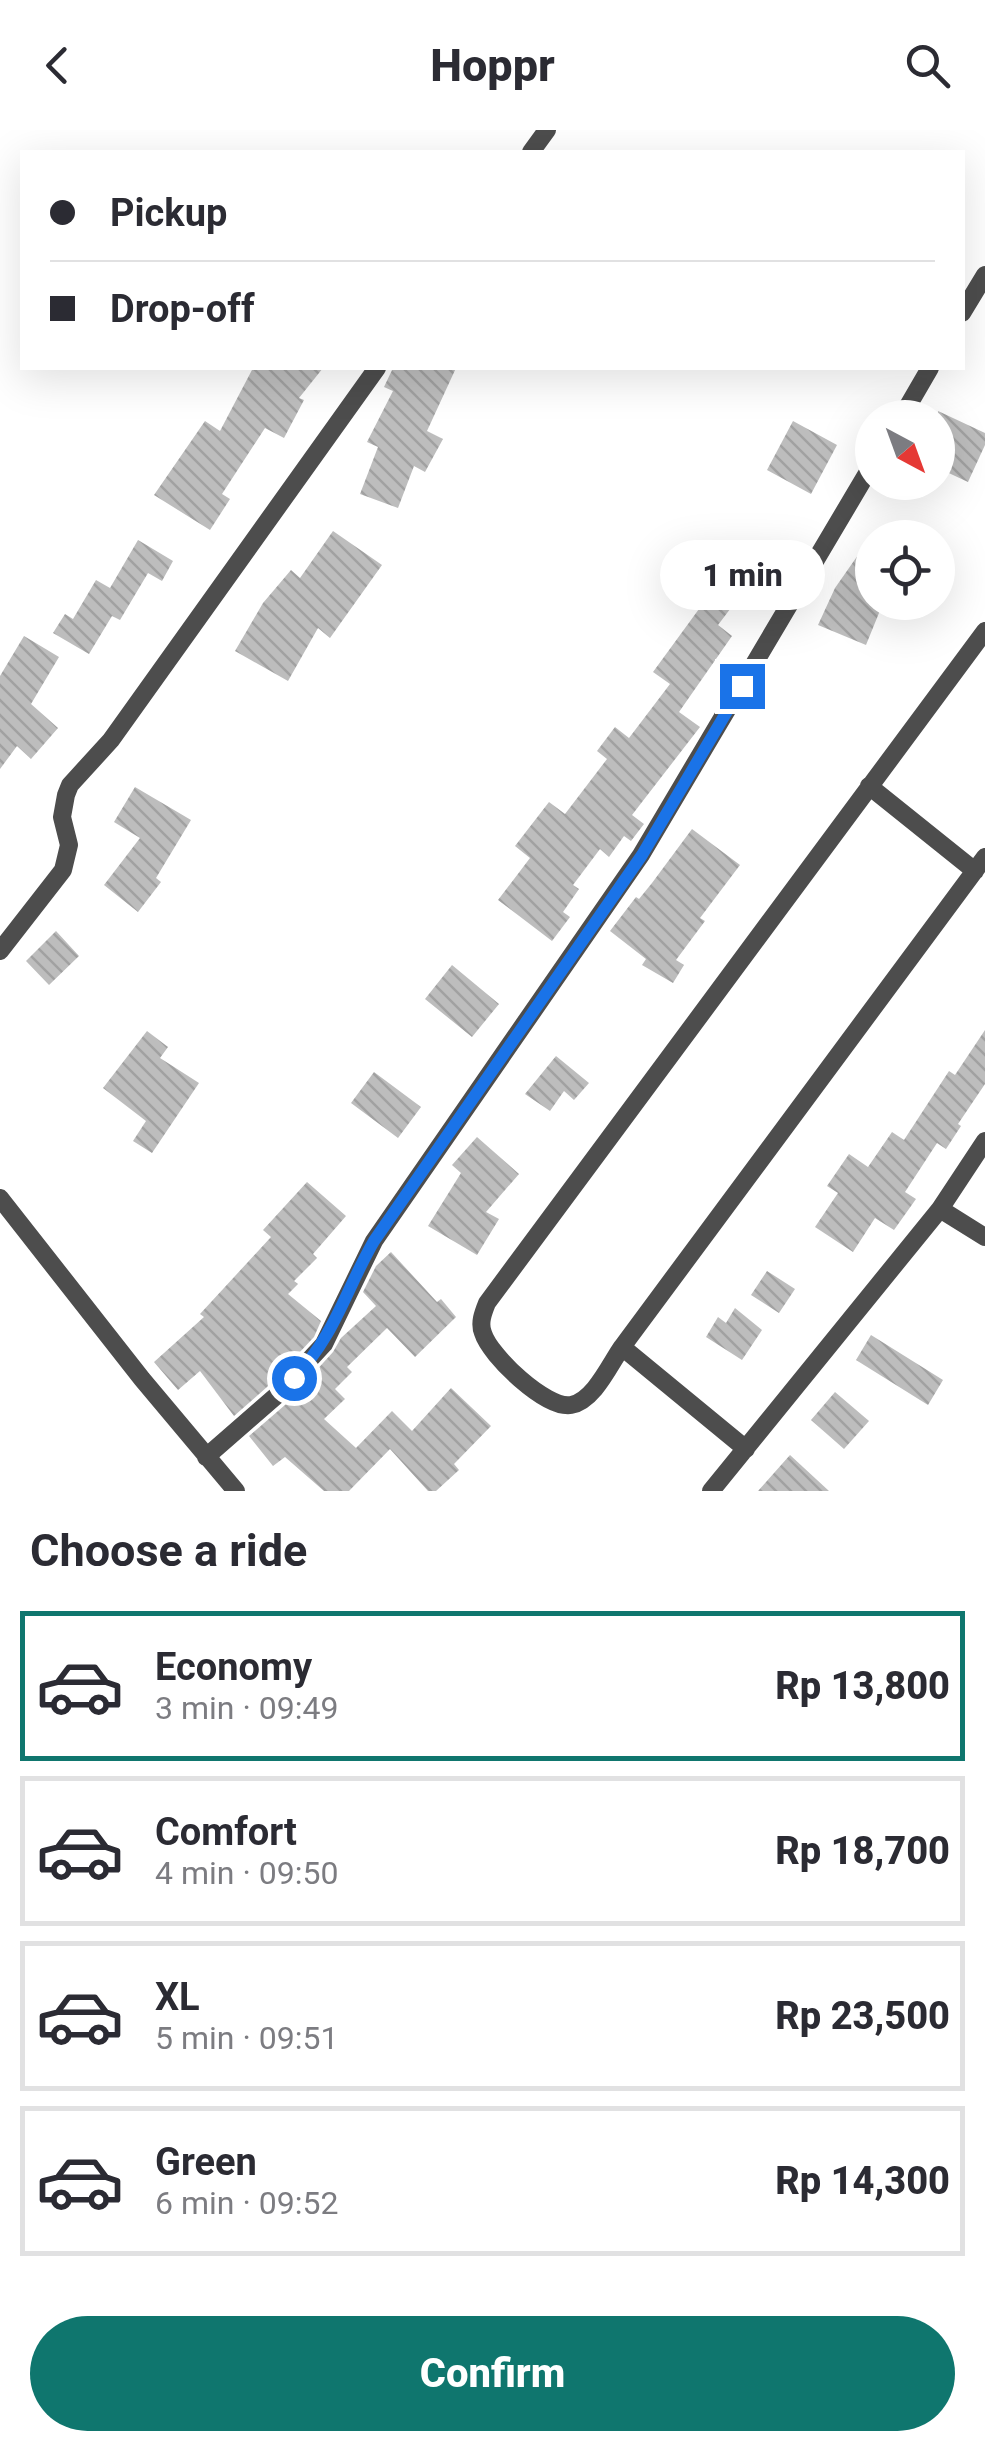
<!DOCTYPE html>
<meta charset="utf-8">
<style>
body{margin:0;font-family:Roboto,sans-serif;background:#f7f7f7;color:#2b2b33;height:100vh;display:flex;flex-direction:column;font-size:38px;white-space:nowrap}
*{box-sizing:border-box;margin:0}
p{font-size:32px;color:#7c7c81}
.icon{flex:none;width:55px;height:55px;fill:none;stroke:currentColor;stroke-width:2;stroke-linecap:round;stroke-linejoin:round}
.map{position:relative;height:1361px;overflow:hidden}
.drawer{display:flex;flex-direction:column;background:#fff;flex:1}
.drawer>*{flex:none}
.guide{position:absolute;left:20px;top:20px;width:945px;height:220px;border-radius:0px;box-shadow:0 10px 40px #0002;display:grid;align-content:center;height:220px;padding:0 30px;background:#fff}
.needle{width:65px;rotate:139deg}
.controls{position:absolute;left:855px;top:270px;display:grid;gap:20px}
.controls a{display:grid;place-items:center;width:100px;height:100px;border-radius:50%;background:#fff;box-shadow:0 10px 40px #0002;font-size:50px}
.end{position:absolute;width:45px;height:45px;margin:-22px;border:12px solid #1a73e8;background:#fff;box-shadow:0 0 0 5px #fff}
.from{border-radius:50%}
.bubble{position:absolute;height:70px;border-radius:35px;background:#fff;box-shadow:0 10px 40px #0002;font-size:32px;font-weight:800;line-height:70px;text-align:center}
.guide b{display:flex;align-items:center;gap:35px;height:95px;font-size:38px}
.guide b+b{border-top:2px solid #e1e1e2}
.guide i{width:25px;height:25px;background:#2b2b33}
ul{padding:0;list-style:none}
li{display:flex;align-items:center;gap:30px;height:150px;margin:0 20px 15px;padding:0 10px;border:5px solid #e1e1e2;border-radius:0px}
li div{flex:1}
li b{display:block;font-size:38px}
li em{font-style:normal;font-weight:800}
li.selected{border-color:#0f766e}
li>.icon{width:90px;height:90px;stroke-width:1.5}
h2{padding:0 30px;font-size:45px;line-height:120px}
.primary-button{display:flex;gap:20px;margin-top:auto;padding:20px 30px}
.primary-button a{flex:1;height:115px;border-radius:60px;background:#0f766e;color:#fff;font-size:40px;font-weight:800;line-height:115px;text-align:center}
header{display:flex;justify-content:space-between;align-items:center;height:130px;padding:0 30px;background:#fff;font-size:45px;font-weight:800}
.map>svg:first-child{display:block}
</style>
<header><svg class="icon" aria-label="back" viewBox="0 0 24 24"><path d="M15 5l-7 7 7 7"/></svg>Hoppr<svg class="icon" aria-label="search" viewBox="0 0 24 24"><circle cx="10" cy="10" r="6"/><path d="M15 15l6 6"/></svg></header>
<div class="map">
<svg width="985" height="1361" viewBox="0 0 985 1361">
<defs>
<pattern id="building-back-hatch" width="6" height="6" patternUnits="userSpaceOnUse" patternTransform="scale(2.5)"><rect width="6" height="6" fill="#bdbdbd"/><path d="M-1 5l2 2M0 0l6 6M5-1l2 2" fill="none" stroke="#a1a1a1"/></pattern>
</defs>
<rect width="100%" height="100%" fill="#fff"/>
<path fill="url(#building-back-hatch)" d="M253 238H323L299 268 304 270 284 308 265 298 222 364 230 369 210 400 154 365 205 291 220 301Z
M393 238H456L427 301 443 309 425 342 414 336 398 378 360 364 378 317 367 312 393 261 384 257Z
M938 281 985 303V315L968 352 938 338Z
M793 291 837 315 811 364 767 340Z
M333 401 382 435 330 508 318 498 288 551 235 521 263 473 291 440 300 448Z
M872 405V474L881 478 866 515 818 495 835 458Z
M138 410 173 431 162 451 148 443 120 490 112 486 89 524 53 503 65 484 73 489 96 450 110 458Z
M708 429 746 458 718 495 732 506 679 582 700 597 632 685 644 694 631 711 624 706 609 727 600 719 573 755 579 759 563 782 570 787 552 811 498 770 530 728 515 716 549 672 565 684 607 629 597 621 615 597 629 608 670 554 653 542 707 468 689 455Z
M24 506 59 527 31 574 58 598 31 629 17 616 0 639V546Z
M135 657 191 690 156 748 161 752 138 782 104 755 140 708 114 692Z
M692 699 740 735 700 788 705 791 676 830 684 835 673 853 642 835 646 829 610 801 636 767 639 769 652 753Z
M56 801 79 826 49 855 26 831Z
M452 835 499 874 472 907 425 869Z
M985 900V954L958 994 961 996 946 1019 937 1013 905 1062 916 1069 894 1100 875 1088 853 1122 815 1097 838 1063 827 1056 849 1024 868 1037 892 1002 904 1010 949 941 955 945Z
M147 901 168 917 160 928 199 953 152 1023 133 1011 146 991 103 958Z
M556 926 589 953 574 970 564 961 550 981 525 964Z
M374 942 421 977 398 1008 351 973Z
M477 1007 519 1044 486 1082 499 1089 477 1125 428 1096 461 1043 452 1035Z
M307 1052 346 1086 313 1124 317 1128 294 1151 298 1154 288 1164 321 1191 314 1207 267 1257 234 1286 200 1241 178 1260 154 1232 204 1187 200 1184 271 1107 263 1100Z
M391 1122 437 1172 441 1169 456 1187 415 1227 387 1198 347 1237 352 1242 335 1259 345 1269 324 1289 356 1318 392 1281 412 1301 451 1258 491 1296 454 1334 459 1340 436 1361H428L390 1319 349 1361H324L285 1327 273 1336 249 1306 285 1275 333 1222 341 1208 376 1176 363 1162 376 1136Z
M767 1141 795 1159 779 1183 751 1165Z
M735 1178 762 1200 742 1230 706 1207 718 1187 726 1193Z
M871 1205 943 1250 928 1275 856 1230Z
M835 1262 869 1291 844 1319 811 1290Z
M790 1325 829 1361H758Z"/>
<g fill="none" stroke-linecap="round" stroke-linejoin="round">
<path stroke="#4d4d4d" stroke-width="18" d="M531 22 547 0
M962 183 985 145
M901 288 930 238
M869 656 975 741
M0 821 63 740 69 715 62 687 66 665 70 655 111 610 377 238
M0 1068 142 1249 236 1361
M940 1079 985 1107
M622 1217C610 1234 594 1271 571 1275 546 1279 490 1226 483 1203 479 1193 483 1183 487 1173L985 501
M746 1319 622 1217 985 727
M206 1327 276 1266 324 1214 374 1111 641 725 872 335
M711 1361 940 1079 985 1011"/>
</g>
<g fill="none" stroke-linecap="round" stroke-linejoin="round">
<path stroke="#1a73e8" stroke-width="12" d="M294 1248C336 1204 345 1161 374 1111L642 725 742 556"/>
</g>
</svg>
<div class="controls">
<a><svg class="needle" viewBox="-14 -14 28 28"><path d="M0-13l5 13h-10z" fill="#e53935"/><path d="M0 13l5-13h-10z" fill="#7c7c81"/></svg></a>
<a><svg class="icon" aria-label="locate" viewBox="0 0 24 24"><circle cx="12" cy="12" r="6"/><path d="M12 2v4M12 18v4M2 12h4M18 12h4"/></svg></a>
</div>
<i class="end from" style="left:294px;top:1248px"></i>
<i class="end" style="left:742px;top:556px"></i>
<div class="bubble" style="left:660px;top:410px;width:165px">1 min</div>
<div class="guide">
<b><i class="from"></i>Pickup</b>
<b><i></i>Drop-off</b>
</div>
</div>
<section class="drawer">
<h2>Choose a ride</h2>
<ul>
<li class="selected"><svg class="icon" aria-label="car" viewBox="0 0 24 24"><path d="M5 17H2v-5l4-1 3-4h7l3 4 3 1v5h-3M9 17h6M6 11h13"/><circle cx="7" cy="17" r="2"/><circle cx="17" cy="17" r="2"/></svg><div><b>Economy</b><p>3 min · 09:49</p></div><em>Rp 13,800</em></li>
<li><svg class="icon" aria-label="car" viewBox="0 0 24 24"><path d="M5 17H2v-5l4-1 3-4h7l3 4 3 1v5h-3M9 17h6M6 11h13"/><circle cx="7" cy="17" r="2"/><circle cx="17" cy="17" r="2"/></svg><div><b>Comfort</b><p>4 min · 09:50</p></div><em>Rp 18,700</em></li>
<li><svg class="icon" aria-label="car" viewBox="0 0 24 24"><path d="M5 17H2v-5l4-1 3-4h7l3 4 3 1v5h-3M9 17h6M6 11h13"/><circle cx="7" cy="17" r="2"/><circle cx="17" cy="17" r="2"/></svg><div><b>XL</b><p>5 min · 09:51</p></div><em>Rp 23,500</em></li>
<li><svg class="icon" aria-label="car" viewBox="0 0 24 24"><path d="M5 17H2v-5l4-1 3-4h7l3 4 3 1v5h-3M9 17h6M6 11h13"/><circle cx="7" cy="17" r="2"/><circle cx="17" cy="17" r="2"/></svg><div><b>Green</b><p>6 min · 09:52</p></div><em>Rp 14,300</em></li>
</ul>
<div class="primary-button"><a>Confirm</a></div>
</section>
